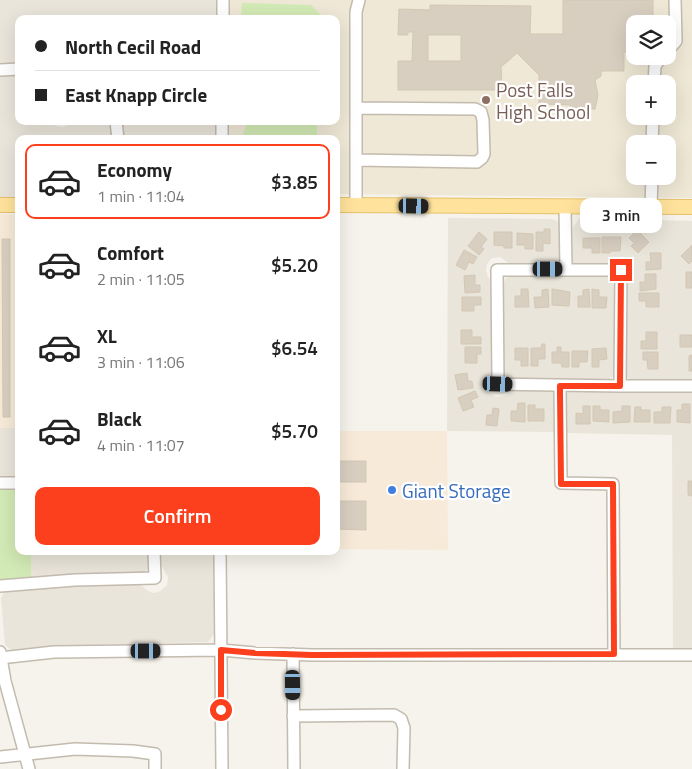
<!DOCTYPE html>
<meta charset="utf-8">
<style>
body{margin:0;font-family:"Titillium Web",sans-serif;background:#f2f2f2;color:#222;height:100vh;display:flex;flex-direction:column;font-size:19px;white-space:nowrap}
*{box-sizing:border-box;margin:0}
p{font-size:16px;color:#767676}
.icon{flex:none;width:28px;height:28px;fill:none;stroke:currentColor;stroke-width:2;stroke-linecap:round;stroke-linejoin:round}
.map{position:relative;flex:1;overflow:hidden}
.side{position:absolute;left:15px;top:135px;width:325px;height:420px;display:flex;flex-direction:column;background:#fff;border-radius:10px;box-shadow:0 5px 20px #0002}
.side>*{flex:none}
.hud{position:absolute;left:15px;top:15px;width:325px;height:110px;border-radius:10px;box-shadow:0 5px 20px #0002;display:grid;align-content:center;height:110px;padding:0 20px;background:#fff}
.tools{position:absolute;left:626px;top:15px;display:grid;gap:10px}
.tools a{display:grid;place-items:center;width:50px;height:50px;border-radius:10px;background:#fff;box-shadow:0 5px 20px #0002;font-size:25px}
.end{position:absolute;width:22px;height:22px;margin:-11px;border:6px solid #fc3f1d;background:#fff;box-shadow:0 0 0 2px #fff}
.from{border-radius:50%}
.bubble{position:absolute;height:35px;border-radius:10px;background:#fff;box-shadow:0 5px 20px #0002;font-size:16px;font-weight:600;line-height:35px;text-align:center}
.car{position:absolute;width:15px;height:30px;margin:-15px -8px;border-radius:6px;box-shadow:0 0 4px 1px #0007;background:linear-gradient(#222 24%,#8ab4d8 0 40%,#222 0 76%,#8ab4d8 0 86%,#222 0)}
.hud b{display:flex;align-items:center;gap:18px;height:48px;font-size:19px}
.hud b+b{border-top:1px solid #e0e0e0}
.hud i{width:12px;height:12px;background:#222}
ul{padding:9px 0 0;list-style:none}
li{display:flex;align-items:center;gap:15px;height:75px;margin:0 10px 8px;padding:0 10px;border:2px solid transparent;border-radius:10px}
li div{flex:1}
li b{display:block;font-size:19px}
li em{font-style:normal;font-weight:600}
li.current{border-color:#fc3f1d}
li>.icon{width:45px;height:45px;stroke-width:1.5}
.primary-button{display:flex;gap:10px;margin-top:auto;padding:10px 20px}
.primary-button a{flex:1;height:58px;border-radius:10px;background:#fc3f1d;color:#fff;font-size:20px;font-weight:600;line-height:58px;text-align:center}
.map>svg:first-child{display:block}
</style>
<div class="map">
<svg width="692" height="769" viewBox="0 0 692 769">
<rect width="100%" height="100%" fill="#f6f3ec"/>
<path fill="#eae5da" d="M0 0H217V19H19V65H0Z
M19 74V121H50L56 126 62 127 68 125 71 121H111L116 139H19V200H0V75Z
M120 121H217V139H125Z
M448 218 550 219 556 220 559 223 561 257 558 264 511 265 500 257 492 258 487 264 486 270 488 277 493 284V370L486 382 488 392 496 397H499L508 395 514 390H549L553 392 555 396 554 432 447 431Z
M584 218 692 221V381H631L627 377 626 287 632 277V266L630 262 621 258 616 259 606 266H576L573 264 572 260 573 227 579 219Z
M513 276 607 277 610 278 614 286V376L606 381 508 378 505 374 504 369V282L506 278Z
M570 390 692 391V650H673L672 435 565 433 566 394Z
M0 428H19V478L0 477Z
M31 551H149V564L148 569 143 573 31 578Z
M160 551H214V634L208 642 87 645 14 650H11L5 645 1 598 5 591 65 587 140 584 148 591 153 593 159 592 167 585 168 577 160 563Z"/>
<path fill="#f7ead8" d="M0 214 19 215V428H0Z
M336 431H447L448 550 336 549Z"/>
<path fill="#efe8d6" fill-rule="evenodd" d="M230 0H692V198L336 194V139H228V121H336V19H230ZM635 24H668V56H635ZM635 84H668V116H635ZM635 144H668V176H635Z"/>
<path fill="#d2eab5" d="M242 3 311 5 320 14 319 19H241Z
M248 121H317V139H241Z
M0 488 19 489V551H31V578L0 581Z"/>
<path fill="#d8cfc1" stroke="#d3c7b4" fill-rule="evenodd" d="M563 0H653V24H635V52H624V71H601V76L595 80 598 95 595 109H583L570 106V105L539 104V75L517 53 501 67 502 90H398V61H412L413 32H408V35H398L399 9 430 10V5L531 6 530 34H563ZM428 35H461V61H428Z
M544 229H550V244L543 243V251H536V232H544Z
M637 230 649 242 638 253 631 246 634 243 629 238Z
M479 232 487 239 481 247 484 249 479 255 468 246Z
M494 232H512V248H504V246L494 245Z
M517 233 533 234V249H525V245H517Z
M602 237H621L620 251H610V253H602Z
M583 238H600V253H592V248H583Z
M2 239H10V417H3Z
M692 245V261L689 264 681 256Z
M464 250 477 257 473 264 469 262 465 270 456 265Z
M650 253H661V269L646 270V262H651Z
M686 272H692V288H686Z
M645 274H656V289L640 291V282H645Z
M475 275V285H480V292L465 293 464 276Z
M521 289H528L529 307H515V296H521Z
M548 289 549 307 535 308 534 297H542V290Z
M552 289 570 292 569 306 552 305Z
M589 289 590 307H578V296H583V290Z
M592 289 599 290V297H607L606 308H592Z
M639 293H659V307H646V301H639Z
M462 297H481V305H474V311H462Z
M461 330H472V337H481V344H461Z
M646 332H657V349H641V341H646Z
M680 335H692V347H680Z
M542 344H545V359H538V366H531V348H541Z
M465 347H481V354H477V363H465Z
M557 347H561V352H569V367H562L561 363H552V352H557Z
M515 348H528V366H521V360H515Z
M606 348 607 359 599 360V367H592V349Z
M572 351H588L587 362H579V367H572Z
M643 352H658V369H648L647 360H643Z
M692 355V371H689V356Z
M467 373 468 381H472L473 388 458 390 455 375Z
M475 391 478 397 471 400 474 407 463 411 458 398Z
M518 403H525V422L511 421V411H517Z
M682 404H690V423L677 422V410H682Z
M528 405H535V409H544V421H528Z
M583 406H590V424H576V413L583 414Z
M593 406H600V410H609V422L593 421Z
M622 406H630V422L613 423V412L622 411Z
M635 407H641V410H650V422H634Z
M662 407H671L670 423H654V412H662Z
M493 408 499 409 497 426 486 425 487 415H492Z
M336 461H366V482H336Z
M688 481H692V496L688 495Z
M336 501H366V530L336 529Z"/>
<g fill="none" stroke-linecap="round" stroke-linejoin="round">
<defs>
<path id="minor" d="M223 0V19
M668 50 676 41 675 0
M0 70 19 69
M654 84 655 66 662 56
M116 121 118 139
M222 139V121
M652 144 653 116
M356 160 477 162 482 158 484 154 483 120 481 112 475 109 356 108
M356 205V12L359 0
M651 206 652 176
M565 207 566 269
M497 270H621L620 386 498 384Z
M560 386 561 483 613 484 614 654
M620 386H692
M0 483H19
M220 551 222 769
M0 586 75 580 155 578 154 551
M0 652 5 681 29 769
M293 654 294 769
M0 658 54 652 221 650 255 653 312 655H692
M293 716 394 715 401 719 404 728 403 769
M0 757 75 749 133 751 155 754V769"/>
<path id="major" d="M0 205H19
M336 205 692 207"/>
</defs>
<use href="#minor" stroke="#c2bbae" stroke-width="14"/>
<use href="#major" stroke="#e6c16a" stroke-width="16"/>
<use href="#minor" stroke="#fff" stroke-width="11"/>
<use href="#major" stroke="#ffe39c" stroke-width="14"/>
</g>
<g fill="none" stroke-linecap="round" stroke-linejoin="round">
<path stroke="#fc3f1d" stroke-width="6" d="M221 710V650L255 653 312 655 614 654 613 484H561L560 393V386H620L621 270"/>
</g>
<circle fill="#8d6e63" stroke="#fff" stroke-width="2" cx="486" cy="100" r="5"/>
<circle fill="#3f7fe0" stroke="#fff" stroke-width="2" cx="392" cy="490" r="5"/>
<g text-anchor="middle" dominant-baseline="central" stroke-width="4.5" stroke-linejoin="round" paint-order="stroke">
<g font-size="19" fill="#785e54" stroke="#fff" text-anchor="start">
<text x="496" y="89">Post Falls<tspan x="496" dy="22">High School</tspan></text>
</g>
<g font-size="19" fill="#366cbe" stroke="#fff" text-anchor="start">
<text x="402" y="490">Giant Storage</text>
</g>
</g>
</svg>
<div class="tools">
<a><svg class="icon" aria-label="layers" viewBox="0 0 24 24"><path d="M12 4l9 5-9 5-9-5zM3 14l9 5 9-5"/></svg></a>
<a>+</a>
<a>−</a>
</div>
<i class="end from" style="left:221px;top:710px"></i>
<i class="end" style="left:621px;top:270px"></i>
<div class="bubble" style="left:580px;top:198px;width:82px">3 min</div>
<i class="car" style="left:414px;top:206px;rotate:91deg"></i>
<i class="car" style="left:548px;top:269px;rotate:90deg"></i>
<i class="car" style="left:498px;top:384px;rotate:92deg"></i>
<i class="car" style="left:146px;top:651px;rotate:90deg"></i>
<i class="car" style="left:293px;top:685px;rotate:179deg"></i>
<div class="hud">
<b><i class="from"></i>North Cecil Road</b>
<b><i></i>East Knapp Circle</b>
</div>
<section class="side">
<ul>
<li class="current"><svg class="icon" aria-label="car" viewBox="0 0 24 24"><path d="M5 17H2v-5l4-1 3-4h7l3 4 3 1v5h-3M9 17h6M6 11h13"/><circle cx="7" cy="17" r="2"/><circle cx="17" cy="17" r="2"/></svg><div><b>Economy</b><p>1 min · 11:04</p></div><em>$3.85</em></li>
<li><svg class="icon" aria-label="car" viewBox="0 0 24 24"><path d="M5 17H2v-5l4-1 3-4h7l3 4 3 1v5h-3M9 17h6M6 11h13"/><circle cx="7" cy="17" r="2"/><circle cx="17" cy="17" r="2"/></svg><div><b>Comfort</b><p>2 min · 11:05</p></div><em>$5.20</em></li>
<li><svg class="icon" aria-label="car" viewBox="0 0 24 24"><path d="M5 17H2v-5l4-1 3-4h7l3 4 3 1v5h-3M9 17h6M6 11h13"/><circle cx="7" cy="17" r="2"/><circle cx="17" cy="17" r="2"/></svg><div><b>XL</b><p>3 min · 11:06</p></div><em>$6.54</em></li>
<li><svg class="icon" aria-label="car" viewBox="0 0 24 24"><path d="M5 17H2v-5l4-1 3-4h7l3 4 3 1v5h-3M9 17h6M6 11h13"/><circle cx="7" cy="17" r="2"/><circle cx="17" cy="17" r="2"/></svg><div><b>Black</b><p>4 min · 11:07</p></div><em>$5.70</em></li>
</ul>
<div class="primary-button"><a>Confirm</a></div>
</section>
</div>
